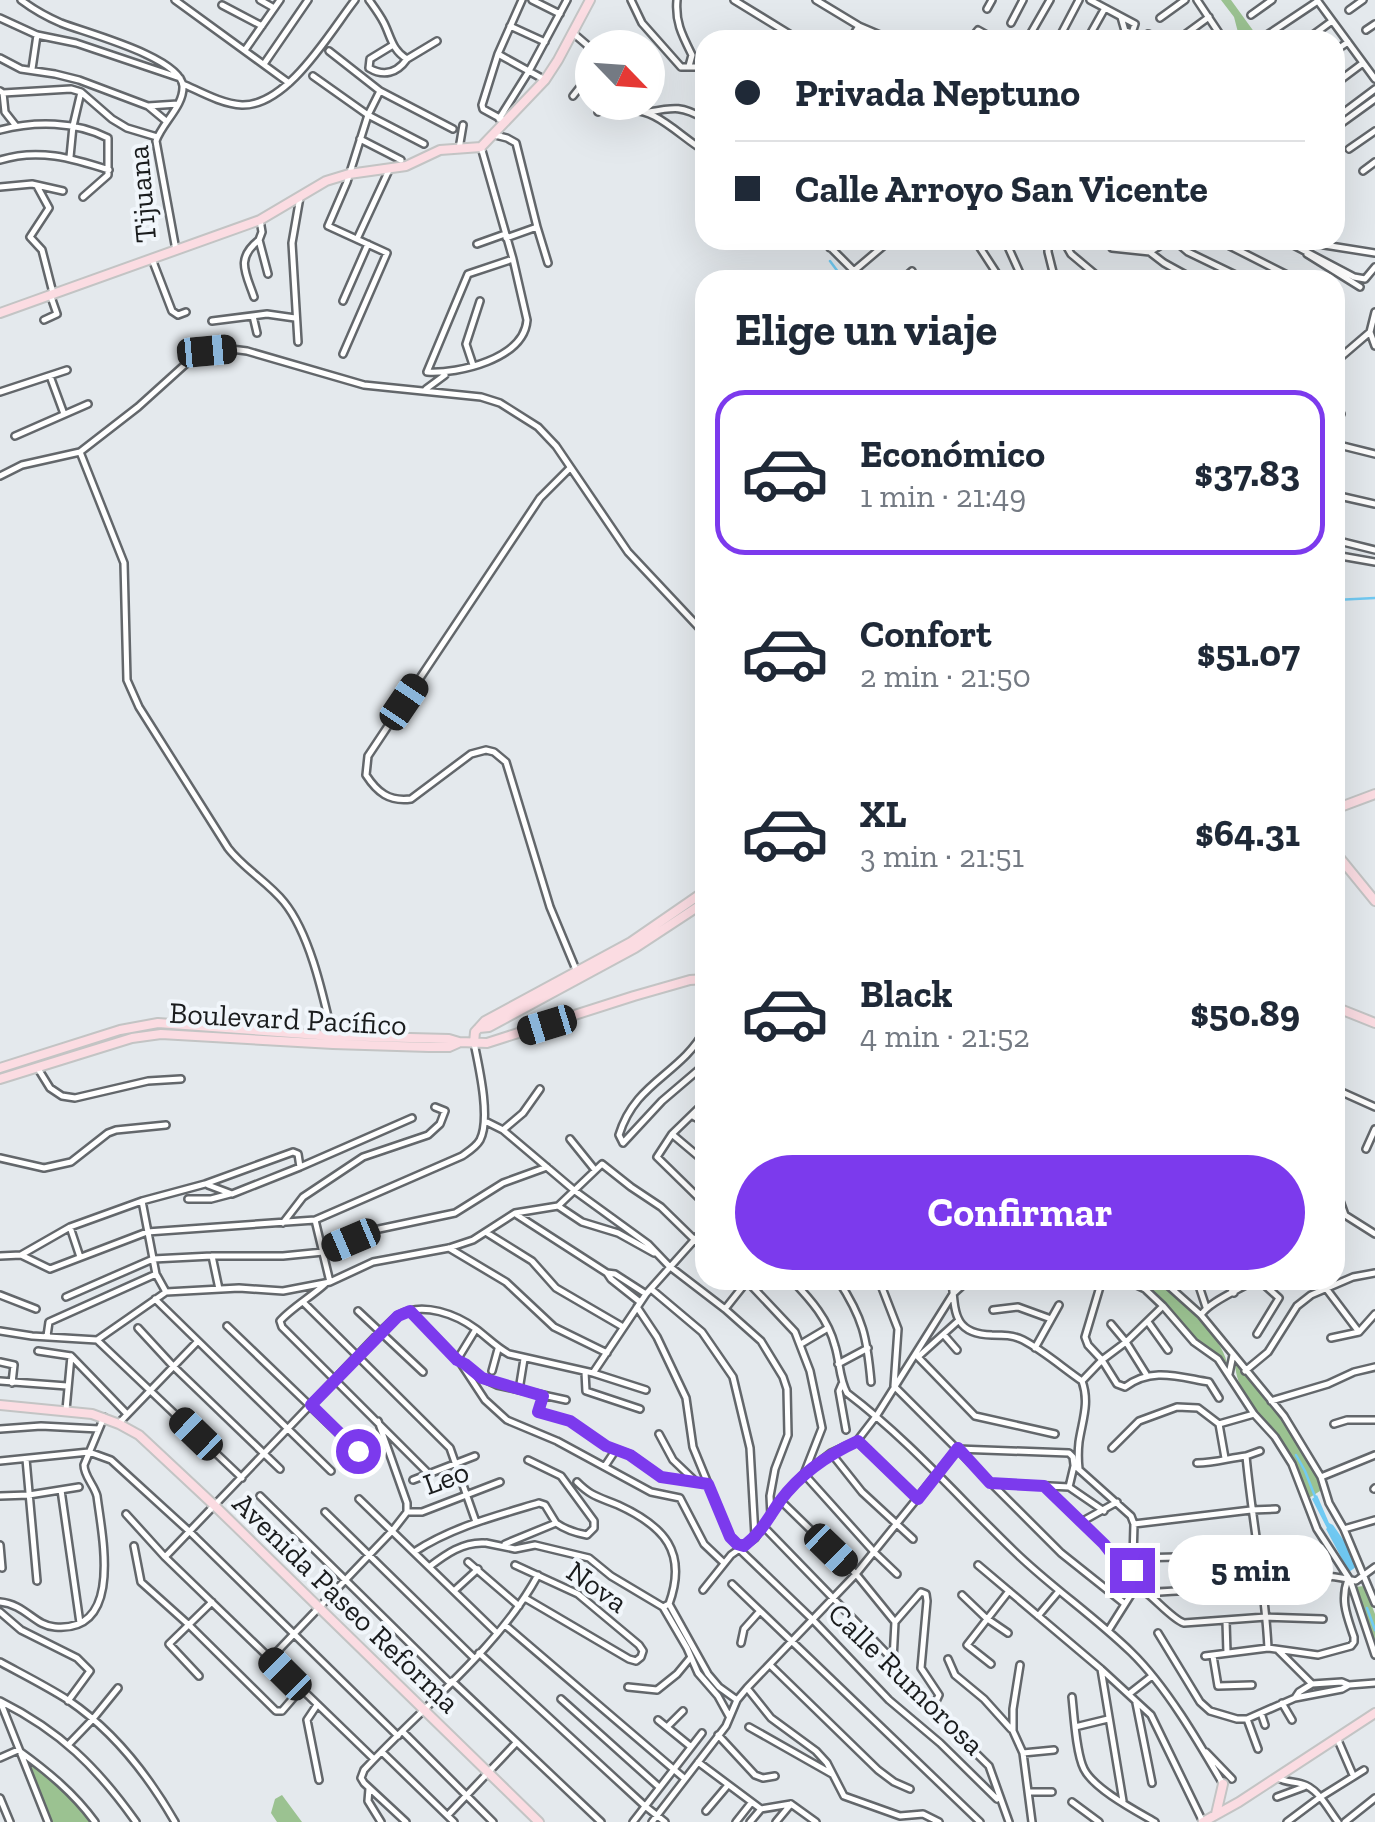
<!DOCTYPE html>
<html lang="es">
<meta charset="utf-8">
<style>
body{margin:0;font-family:"Zilla Slab",serif;background:#f2f2f3;color:#1f2937;height:100vh;display:flex;flex-direction:column;font-size:38px;white-space:nowrap}
*{box-sizing:border-box;margin:0}
p{font-size:32px;color:#747a83}
.icon{flex:none;width:55px;height:55px;fill:none;stroke:currentColor;stroke-width:2;stroke-linecap:round;stroke-linejoin:round}
.map{position:relative;flex:1;overflow:hidden}
.details{position:absolute;left:695px;top:270px;width:650px;height:1020px;display:flex;flex-direction:column;background:#fff;border-radius:30px;box-shadow:0 10px 40px #0002}
.details>*{flex:none}
.guide{position:absolute;left:695px;top:30px;width:650px;height:220px;border-radius:30px;box-shadow:0 10px 40px #0002;display:grid;align-content:center;height:220px;padding:0 40px;background:#fff}
.needle{width:65px;rotate:115deg}
.buttons{position:absolute;left:575px;top:30px;display:grid;gap:20px}
.buttons a{display:grid;place-items:center;width:90px;height:90px;border-radius:50%;background:#fff;box-shadow:0 10px 40px #0002;font-size:50px}
.end{position:absolute;width:45px;height:45px;margin:-22px;border:12px solid #7c3aed;background:#fff;box-shadow:0 0 0 5px #fff}
.from{border-radius:50%}
.bubble{position:absolute;height:70px;border-radius:35px;background:#fff;box-shadow:0 10px 40px #0002;font-size:32px;font-weight:700;line-height:70px;text-align:center}
.car{position:absolute;width:30px;height:60px;margin:-30px -15px;border-radius:12px;box-shadow:0 0 8px 2px #0007;background:linear-gradient(#222 24%,#8ab4d8 0 40%,#222 0 76%,#8ab4d8 0 86%,#222 0)}
.guide b{display:flex;align-items:center;gap:35px;height:95px;font-size:38px}
.guide b+b{border-top:2px solid #e0e1e3}
.guide i{width:25px;height:25px;background:#1f2937}
ul{padding:0;list-style:none}
li{display:flex;align-items:center;gap:30px;height:165px;margin:0 20px 15px;padding:0 20px;border:5px solid transparent;border-radius:30px}
li div{flex:1}
li b{display:block;font-size:38px}
li em{font-style:normal;font-weight:700}
li.on{border-color:#7c3aed}
li>.icon{width:90px;height:90px;stroke-width:1.5}
h2{padding:0 40px;font-size:45px;line-height:120px}
.primary-button{display:flex;gap:20px;margin-top:auto;padding:20px 40px}
.primary-button a{flex:1;height:115px;border-radius:60px;background:#7c3aed;color:#fff;font-size:40px;font-weight:700;line-height:115px;text-align:center}
.map>svg:first-child{display:block}
</style>
<div class="map">
<svg width="1375" height="1822" viewBox="0 0 1375 1822">
<rect width="100%" height="100%" fill="#e4e9ed"/>
<path fill="#9bc291" d="M1221 0H1231L1260 40H1240L1234 17Z
M1135 1280 1159 1281C1180 1302 1221 1334 1227 1363 1216 1351 1201 1344 1189 1332 1171 1314 1158 1291 1135 1280Z
M1235 1363 1284 1421 1320 1484V1491L1309 1498C1304 1482 1298 1467 1290 1453 1272 1424 1236 1399 1235 1363Z
M1364 1586 1375 1614V1647L1355 1587Z
M27 1761 50 1776 92 1822H50Z
M282 1795 302 1822H277L271 1813 275 1799Z"/>
<path fill="#71caf3" d="M1317 1495 1329 1523 1333 1525 1360 1564 1349 1572 1326 1529 1327 1528 1312 1499Z"/>
<g fill="none" stroke-linecap="round" stroke-linejoin="round">
<path stroke="#71caf3" stroke-width="2.5" d="M830 261 844 280
M1335 600 1375 598
M1296 1455 1305 1471 1316 1499
M1367 1608 1375 1630"/>
<defs>
<path id="minor" d="M21 0C33 9 47 17 61 23 86 33 180 57 183 86 184 106 162 123 156 141L176 250
M175 0 289 83
M260 0 274 8
M369 0C374 7 380 15 384 23 391 37 392 50 407 59L437 41
M532 0 560 14
M631 0 642 23 681 67H705
M677 0C675 22 682 35 692 55L689 66
M734 0 799 40
M816 0 859 26 892 40
M1090 0 1135 24 1132 33 1125 31
M1197 0 1219 33 1220 40
M1317 0 1375 79
M222 5 262 26
M987 9 992 0
M1349 10 1363 0
M1251 15 1272 0
M0 18 37 35 76 43 180 78
M1160 18 1185 0
M1011 23 1023 0
M510 26 545 42
M1366 30 1375 24
M573 33 587 45 592 55
M1031 33 1050 0
M1267 35 1318 1
M1183 36 1209 17
M615 38 618 48
M850 40 859 26
M970 40 978 30 996 40
M1058 40 1079 0
M1087 40 1105 8
M1120 40 1125 31 1121 17
M1141 40 1148 34 1163 40
M1306 40 1332 21
M393 45 370 59 369 68C384 77 397 73 407 59
M245 50 280 0
M329 51 380 91 453 129
M1335 51 1348 42
M498 54 545 80
M0 58 21 69 55 74 79 80 148 106 166 121
M264 64 308 0
M32 69 37 35
M313 76 368 115 424 144
M183 84C201 92 222 104 242 105 288 106 330 32 355 0
M1335 84 1363 63
M0 91 3 93 71 89 81 92 112 119 127 128 157 137
M3 93 5 112 16 126
M573 96 592 72
M621 102 626 112C653 104 681 138 705 151
M148 106 178 104
M598 112 608 102
M649 112C675 107 682 106 705 119
M499 119 529 71 567 0
M1335 119 1375 89
M505 121 483 109 482 105 498 54 522 0
M1335 128 1375 99
M0 130C35 121 75 121 108 138V175L83 197
M495 135 507 138 516 143 537 227 506 238
M360 139 401 160
M481 147 513 259 527 320C524 359 458 374 427 372L468 274 513 259
M459 149 463 125
M1349 149 1375 131
M70 157 73 126 81 92
M0 160C38 148 72 158 109 170
M1363 171 1375 162
M1335 172 1340 178
M37 186 49 208 30 237 42 250 53 293
M0 187 32 184 63 191
M260 220 262 232 259 240 268 274
M537 227 548 263
M357 239 389 170
M823 240 863 280
M975 240 1001 280
M1005 240 1023 280
M1048 240V252L1055 280
M1063 240 1071 254 1102 280
M1134 240 1164 263 1195 280
M1174 240 1188 252 1246 280
M1218 240 1297 280
M1284 240 1354 277 1365 279 1375 267
M477 244 505 234
M830 248 838 240
M1112 248 1150 252 1169 240
M1300 248 1318 244 1375 253
M1307 254 1360 287
M152 259 172 311 178 315 186 312
M855 270 888 242
M902 280 912 271
M254 297C246 273 235 259 259 240
M343 301 368 244
M1375 312 1370 332 1375 346
M253 316 257 333
M44 320 57 314 50 294
M212 321 267 314 295 318
M298 342 292 243 300 197
M343 354 387 253 328 226 347 182 368 115 380 91
M1335 362 1370 332
M473 365 466 344 480 301
M50 376 64 414
M426 389 445 375
M0 392 67 370
M1335 406 1341 414
M15 436 88 404
M1335 444 1375 454
M80 452 124 563 127 680 139 707 228 848C244 869 268 882 284 902 310 934 323 995 332 1034
M569 469 540 498 368 756 366 775C377 792 389 802 411 799L471 754 486 750 494 752 506 762 550 907 577 972
M0 476 22 465 80 452 138 407 189 361 207 351 231 349 247 351 364 385 481 397 500 403 538 427 556 446 628 552 705 634
M1335 495 1375 504
M1335 540 1375 550
M1335 555 1375 562
M37 1067 50 1088 62 1096 75 1098 148 1081 181 1079
M1335 1089 1375 1107
M705 1102 672 1134 657 1157 705 1204
M693 1116 705 1123
M487 1122 503 1130 575 1191 648 1244 669 1266 725 1309 761 1341 783 1377 787 1389 788 1435 775 1469 770 1496 771 1516
M503 1130 523 1113 540 1089
M673 1135 705 1162
M570 1139 595 1170
M623 1143 619 1135C635 1082 680 1075 705 1030
M623 1143 662 1101 703 1066
M1366 1149 1375 1129
M0 1158 44 1168 71 1162 108 1133 116 1130 166 1125
M208 1185 232 1194 300 1167 412 1118
M1335 1187 1345 1215 1375 1234
M188 1199H211L230 1194
M142 1201 156 1274 166 1292
M558 1206 602 1164 631 1187 661 1207 705 1250
M558 1206 582 1222 618 1233 654 1253
M517 1215 607 1273 615 1274 646 1294
M315 1220 330 1282
M283 1223 303 1197 363 1157 428 1135 440 1124 445 1111 435 1107
M70 1227 80 1257
M487 1233 532 1261 556 1288 623 1327
M449 1248 506 1282 554 1327 607 1353
M21 1255 70 1227 142 1201 205 1184 293 1152 298 1154 300 1167
M0 1256 21 1255 50 1269 147 1232 315 1220 462 1156C469 1151 476 1147 480 1140 491 1119 479 1067 474 1043
M212 1256 219 1289
M607 1273 611 1279 640 1302
M792 1280C811 1300 828 1319 835 1346 840 1362 839 1378 847 1393 909 1440 959 1498 1014 1551 1051 1587 1094 1616 1131 1652 1166 1686 1198 1741 1223 1784
M838 1280C863 1318 867 1337 871 1382
M879 1280 898 1329 894 1386 1061 1553 1125 1604
M918 1280 953 1284
M952 1280C955 1312 953 1334 992 1335 1003 1335 1013 1335 1023 1340 1044 1351 1063 1368 1082 1381
M1102 1280 1085 1337 1088 1345 1102 1360 1117 1384 1125 1387C1152 1367 1178 1377 1209 1382L1219 1398
M1126 1280 1145 1289 1163 1306 1194 1342 1218 1359 1254 1414 1275 1437 1292 1464 1317 1529 1350 1580 1375 1655
M1162 1280 1201 1315 1284 1416 1321 1477 1329 1503 1344 1529 1375 1603
M1197 1280 1206 1307
M1225 1280 1234 1293
M747 1281 795 1332 810 1371 822 1428 804 1474 875 1553 897 1574
M325 1284C312 1296 290 1309 280 1321L282 1327 429 1474
M964 1284 996 1280
M1325 1287 1359 1332
M651 1289 702 1332 733 1377 750 1448 755 1536
M1232 1290 1238 1280
M0 1295 36 1309
M66 1297 153 1259 212 1256H283L323 1252 379 1229 455 1213 503 1183 547 1167
M155 1299 331 1471
M304 1303 450 1448 476 1522
M637 1307 657 1337 686 1398 693 1447 730 1537 737 1544 744 1546
M725 1309 748 1280
M993 1310 1018 1307 1051 1319
M358 1311 423 1372
M410 1311 460 1362 485 1400 507 1420 557 1441 651 1492 680 1498 704 1544 724 1563
M1201 1315C1209 1302 1239 1290 1254 1280
M1148 1322 1168 1350
M1111 1324 1126 1342 1146 1374
M227 1326 357 1451
M138 1328 173 1366 280 1469
M0 1331 32 1336 97 1340 166 1292 239 1288 283 1291 330 1282 373 1262 449 1248 473 1240 515 1213 558 1206
M1257 1334 1279 1298 1259 1280
M944 1335 957 1350
M47 1336 49 1322 156 1274
M1331 1338 1359 1332 1375 1314
M97 1340 242 1478
M801 1344 828 1328
M1035 1348 1059 1305
M38 1351 71 1356
M916 1355 975 1416 1055 1434
M71 1356 127 1414
M918 1357 958 1321
M457 1360 476 1329
M0 1362 14 1365 12 1383
M462 1363 482 1378 497 1385 566 1400
M838 1364 868 1348
M492 1371 498 1349
M1245 1371 1268 1352 1297 1306 1311 1295 1353 1277 1375 1273
M585 1372 586 1391 640 1409
M593 1373 646 1294 705 1228
M1229 1374 1233 1355
M0 1381 67 1386
M842 1384 839 1391 846 1430
M519 1390 524 1359
M543 1396 539 1412 570 1421 606 1446 631 1455 661 1477 708 1484
M1271 1401 1328 1384 1354 1372 1375 1367
M66 1410 71 1356
M120 1422 197 1342
M1219 1424 1254 1414
M1219 1424 1225 1458
M1334 1424 1347 1420H1375
M0 1429 41 1426 99 1429
M659 1434 673 1460 694 1480
M857 1441 918 1499
M1112 1448 1139 1421 1177 1407 1198 1408 1219 1424
M831 1453 862 1492 913 1539
M1246 1456 1260 1451
M26 1459 37 1581
M0 1461 89 1452 111 1460 190 1532 398 1736
M1197 1463C1215 1463 1229 1458 1246 1456 1252 1520 1265 1584 1268 1648
M605 1466 615 1451
M1079 1469C1078 1460 1078 1451 1079 1442 1082 1421 1090 1403 1082 1381L1102 1360 1126 1342 1163 1306
M1321 1477 1375 1455
M413 1480 475 1456
M577 1482C592 1497 599 1497 618 1505 664 1526 688 1552 669 1604L663 1607
M992 1483 1069 1487
M1044 1486 1104 1544 1118 1562 1132 1569
M1069 1487 1104 1511
M1069 1487 1074 1466
M1374 1489 1375 1488
M61 1490 80 1623
M0 1496 29 1495 79 1487
M260 1496 450 1683
M359 1499 497 1633
M781 1501 856 1574 895 1622
M325 1512 474 1658
M407 1512H422L500 1482
M126 1514 165 1557 374 1759
M1081 1522 1117 1502
M1134 1524 1251 1510 1276 1509
M764 1527 893 1660 898 1679 907 1692 932 1710 989 1766 1009 1822
M1344 1529 1375 1520
M486 1543 515 1549 535 1545 589 1558 611 1576 663 1607 687 1648 698 1673 718 1696 729 1716
M505 1544 556 1523C566 1530 575 1533 587 1535L594 1528V1521L561 1476 528 1460
M0 1545 2 1568
M134 1546 141 1582 189 1625 276 1711H282L301 1689
M739 1549 812 1619 889 1700 940 1743 997 1799
M1220 1551 1289 1540
M414 1552C452 1527 496 1516 539 1503L545 1505 556 1523
M1206 1552 1212 1559 1218 1588
M165 1557 381 1331C387 1326 393 1319 399 1315 423 1301 457 1315 476 1329 488 1338 496 1347 509 1354L593 1373 646 1390
M1133 1558 1177 1557
M468 1562 519 1606
M515 1565 578 1594 639 1645 643 1651 641 1657 636 1661 629 1659 525 1598
M978 1565 1101 1669 1151 1715 1203 1822
M429 1567C446 1554 463 1542 484 1543
M732 1584 980 1822
M455 1590 478 1569
M703 1590 731 1555 755 1538 780 1501 804 1474 831 1453 857 1441 877 1415 953 1294 964 1284
M1132 1593C1160 1592 1189 1591 1217 1588 1265 1581 1308 1568 1356 1581L1375 1567
M1148 1594C1158 1602 1174 1620 1184 1623L1266 1617 1323 1619
M962 1595 986 1618 1008 1633
M0 1602C25 1604 35 1626 55 1627 124 1633 102 1536 97 1496 94 1485 84 1476 84 1465L104 1417
M669 1604 708 1674 719 1687 737 1700
M0 1612 21 1630 77 1658 90 1671 68 1701
M1038 1616 1059 1591
M1226 1621 1227 1653
M505 1625 685 1779
M1158 1633 1200 1702 1210 1711 1237 1719H1247L1295 1698 1299 1692 1312 1684 1342 1682 1349 1685 1375 1683
M741 1643 744 1629 760 1611
M1278 1650 1312 1684
M479 1653 645 1806 665 1822
M1205 1656 1268 1648 1318 1655 1351 1646 1354 1642V1637C1347 1616 1340 1601 1348 1579
M1213 1656 1218 1686 1252 1685
M270 1659 393 1530 407 1512V1503L378 1421
M948 1659 955 1675 984 1699 1011 1729
M893 1660 895 1622 921 1592 926 1594 927 1601 921 1668 939 1695 932 1710
M0 1662C22 1674 46 1686 68 1700 114 1731 148 1775 175 1822
M991 1664 967 1645 1009 1591
M770 1665 878 1770 894 1782 910 1789
M1020 1665 1013 1709V1731L1023 1753 1032 1822
M1101 1669 1123 1801
M199 1676 169 1644 212 1602
M452 1681 601 1822
M628 1687 657 1690 677 1674 691 1657
M747 1688 771 1718 816 1751 827 1763 844 1796 900 1816 923 1814 939 1822
M1129 1694 1152 1676
M1072 1697C1074 1715 1076 1753 1084 1769 1094 1789 1136 1811 1155 1822
M1295 1698 1342 1689 1349 1685
M561 1699 659 1787
M0 1701C60 1731 97 1767 136 1822
M0 1701 48 1822
M1136 1703 1152 1783
M1282 1703 1292 1720
M317 1705 307 1720 319 1780
M1261 1713 1265 1725
M1247 1719 1258 1749
M658 1720 690 1746
M667 1727 683 1711
M749 1727 832 1774
M1075 1727 1108 1719
M403 1732 493 1822
M718 1735 755 1775 763 1778 775 1776
M1337 1738 1353 1775
M69 1744 92 1720 118 1688
M382 1752 454 1822
M1206 1752 1232 1779
M1023 1753 1054 1750
M0 1758 18 1750C47 1771 74 1793 95 1822
M698 1762 761 1809 791 1804
M1277 1777C1286 1783 1292 1781 1302 1784 1318 1788 1328 1809 1338 1822
M369 1789 368 1801 381 1822
M1029 1792H1052
M1277 1797 1304 1787
M0 1798 10 1822
M1072 1802 1099 1822
M791 1804 816 1822
M706 1811 728 1785
M448 1815 516 1743
M406 1822 364 1783 361 1778 364 1770C421 1708 498 1649 538 1575
M633 1822 702 1733
M652 1822 726 1726 737 1700 747 1688 856 1574 957 1449 1069 1453 1073 1457 1074 1465 1131 1516 1134 1524 1132 1593 1108 1631
M736 1822 751 1803
M750 1822 761 1809
M776 1822 791 1804
M1287 1822 1319 1798 1364 1770
M1345 1822 1375 1798"/>
<path id="major" d="M0 313 260 220 326 181 349 174 406 166 440 150 481 147 545 80 558 60 590 0
M1335 809 1375 794
M1335 852 1375 901
M1335 1007 1375 1023
M479 1028 489 1027 635 948 705 902
M474 1043 475 1032 485 1021 631 942 705 891
M0 1068 120 1030 158 1023 332 1036 449 1039 459 1042 487 1043 634 996 690 980 705 979
M0 1079 132 1038 161 1034 333 1044 429 1047H449L458 1043
M0 1405 92 1414 119 1424 139 1435 215 1506 539 1822
M1216 1814 1223 1784
M1203 1822 1239 1802 1375 1713"/>
</defs>
<use href="#minor" stroke="#63676b" stroke-width="10"/>
<use href="#major" stroke="#c3c4c4" stroke-width="12"/>
<use href="#minor" stroke="#fff" stroke-width="5"/>
<use href="#major" stroke="#fbdce2" stroke-width="8"/>
</g>
<g fill="none" stroke-linecap="round" stroke-linejoin="round">
<path stroke="#7c3aed" stroke-width="12" d="M358 1451 311 1405 398 1316 410 1311 457 1360 465 1364 482 1378 543 1396 538 1412 570 1421 606 1446 630 1455 661 1477 708 1484 730 1537 737 1544 744 1546C761 1533 769 1517 780 1501 801 1473 827 1455 858 1441L918 1499 958 1448 990 1483 1044 1486 1104 1544 1118 1562 1132 1570"/>
</g>
<g text-anchor="middle" dominant-baseline="central" stroke-width="8" stroke-linejoin="round" paint-order="stroke">
<g font-size="30" fill="#1a1c1d" stroke="#f1f6fb">
<text transform="translate(142 194) rotate(-95)">Tijuana</text>
<text transform="translate(288 1019) rotate(3)">Boulevard Pacífico</text>
<text transform="translate(446 1478) rotate(-20)">Leo</text>
<text transform="translate(597 1587) rotate(35)">Nova</text>
<text transform="translate(346 1603) rotate(44)">Avenida Paseo Reforma</text>
<text transform="translate(906 1679) rotate(44)">Calle Rumorosa</text>
</g>
</g>
</svg>
<div class="buttons">
<a><svg class="needle" viewBox="-14 -14 28 28"><path d="M0-13l5 13h-10z" fill="#e53935"/><path d="M0 13l5-13h-10z" fill="#747a83"/></svg></a>
</div>
<i class="end from" style="left:358px;top:1451px"></i>
<i class="end" style="left:1132px;top:1570px"></i>
<div class="bubble" style="left:1168px;top:1535px;width:165px">5 min</div>
<i class="car" style="left:207px;top:351px;rotate:85deg"></i>
<i class="car" style="left:404px;top:702px;rotate:34deg"></i>
<i class="car" style="left:547px;top:1025px;rotate:253deg"></i>
<i class="car" style="left:351px;top:1240px;rotate:247deg"></i>
<i class="car" style="left:196px;top:1434px;rotate:314deg"></i>
<i class="car" style="left:831px;top:1550px;rotate:134deg"></i>
<i class="car" style="left:285px;top:1674px;rotate:315deg"></i>
<div class="guide">
<b><i class="from"></i>Privada Neptuno</b>
<b><i></i>Calle Arroyo San Vicente</b>
</div>
<section class="details">
<h2>Elige un viaje</h2>
<ul>
<li class="on"><svg class="icon" aria-label="car" viewBox="0 0 24 24"><path d="M5 17H2v-5l4-1 3-4h7l3 4 3 1v5h-3M9 17h6M6 11h13"/><circle cx="7" cy="17" r="2"/><circle cx="17" cy="17" r="2"/></svg><div><b>Económico</b><p>1 min · 21:49</p></div><em>$37.83</em></li>
<li><svg class="icon" aria-label="car" viewBox="0 0 24 24"><path d="M5 17H2v-5l4-1 3-4h7l3 4 3 1v5h-3M9 17h6M6 11h13"/><circle cx="7" cy="17" r="2"/><circle cx="17" cy="17" r="2"/></svg><div><b>Confort</b><p>2 min · 21:50</p></div><em>$51.07</em></li>
<li><svg class="icon" aria-label="car" viewBox="0 0 24 24"><path d="M5 17H2v-5l4-1 3-4h7l3 4 3 1v5h-3M9 17h6M6 11h13"/><circle cx="7" cy="17" r="2"/><circle cx="17" cy="17" r="2"/></svg><div><b>XL</b><p>3 min · 21:51</p></div><em>$64.31</em></li>
<li><svg class="icon" aria-label="car" viewBox="0 0 24 24"><path d="M5 17H2v-5l4-1 3-4h7l3 4 3 1v5h-3M9 17h6M6 11h13"/><circle cx="7" cy="17" r="2"/><circle cx="17" cy="17" r="2"/></svg><div><b>Black</b><p>4 min · 21:52</p></div><em>$50.89</em></li>
</ul>
<div class="primary-button"><a>Confirmar</a></div>
</section>
</div>
